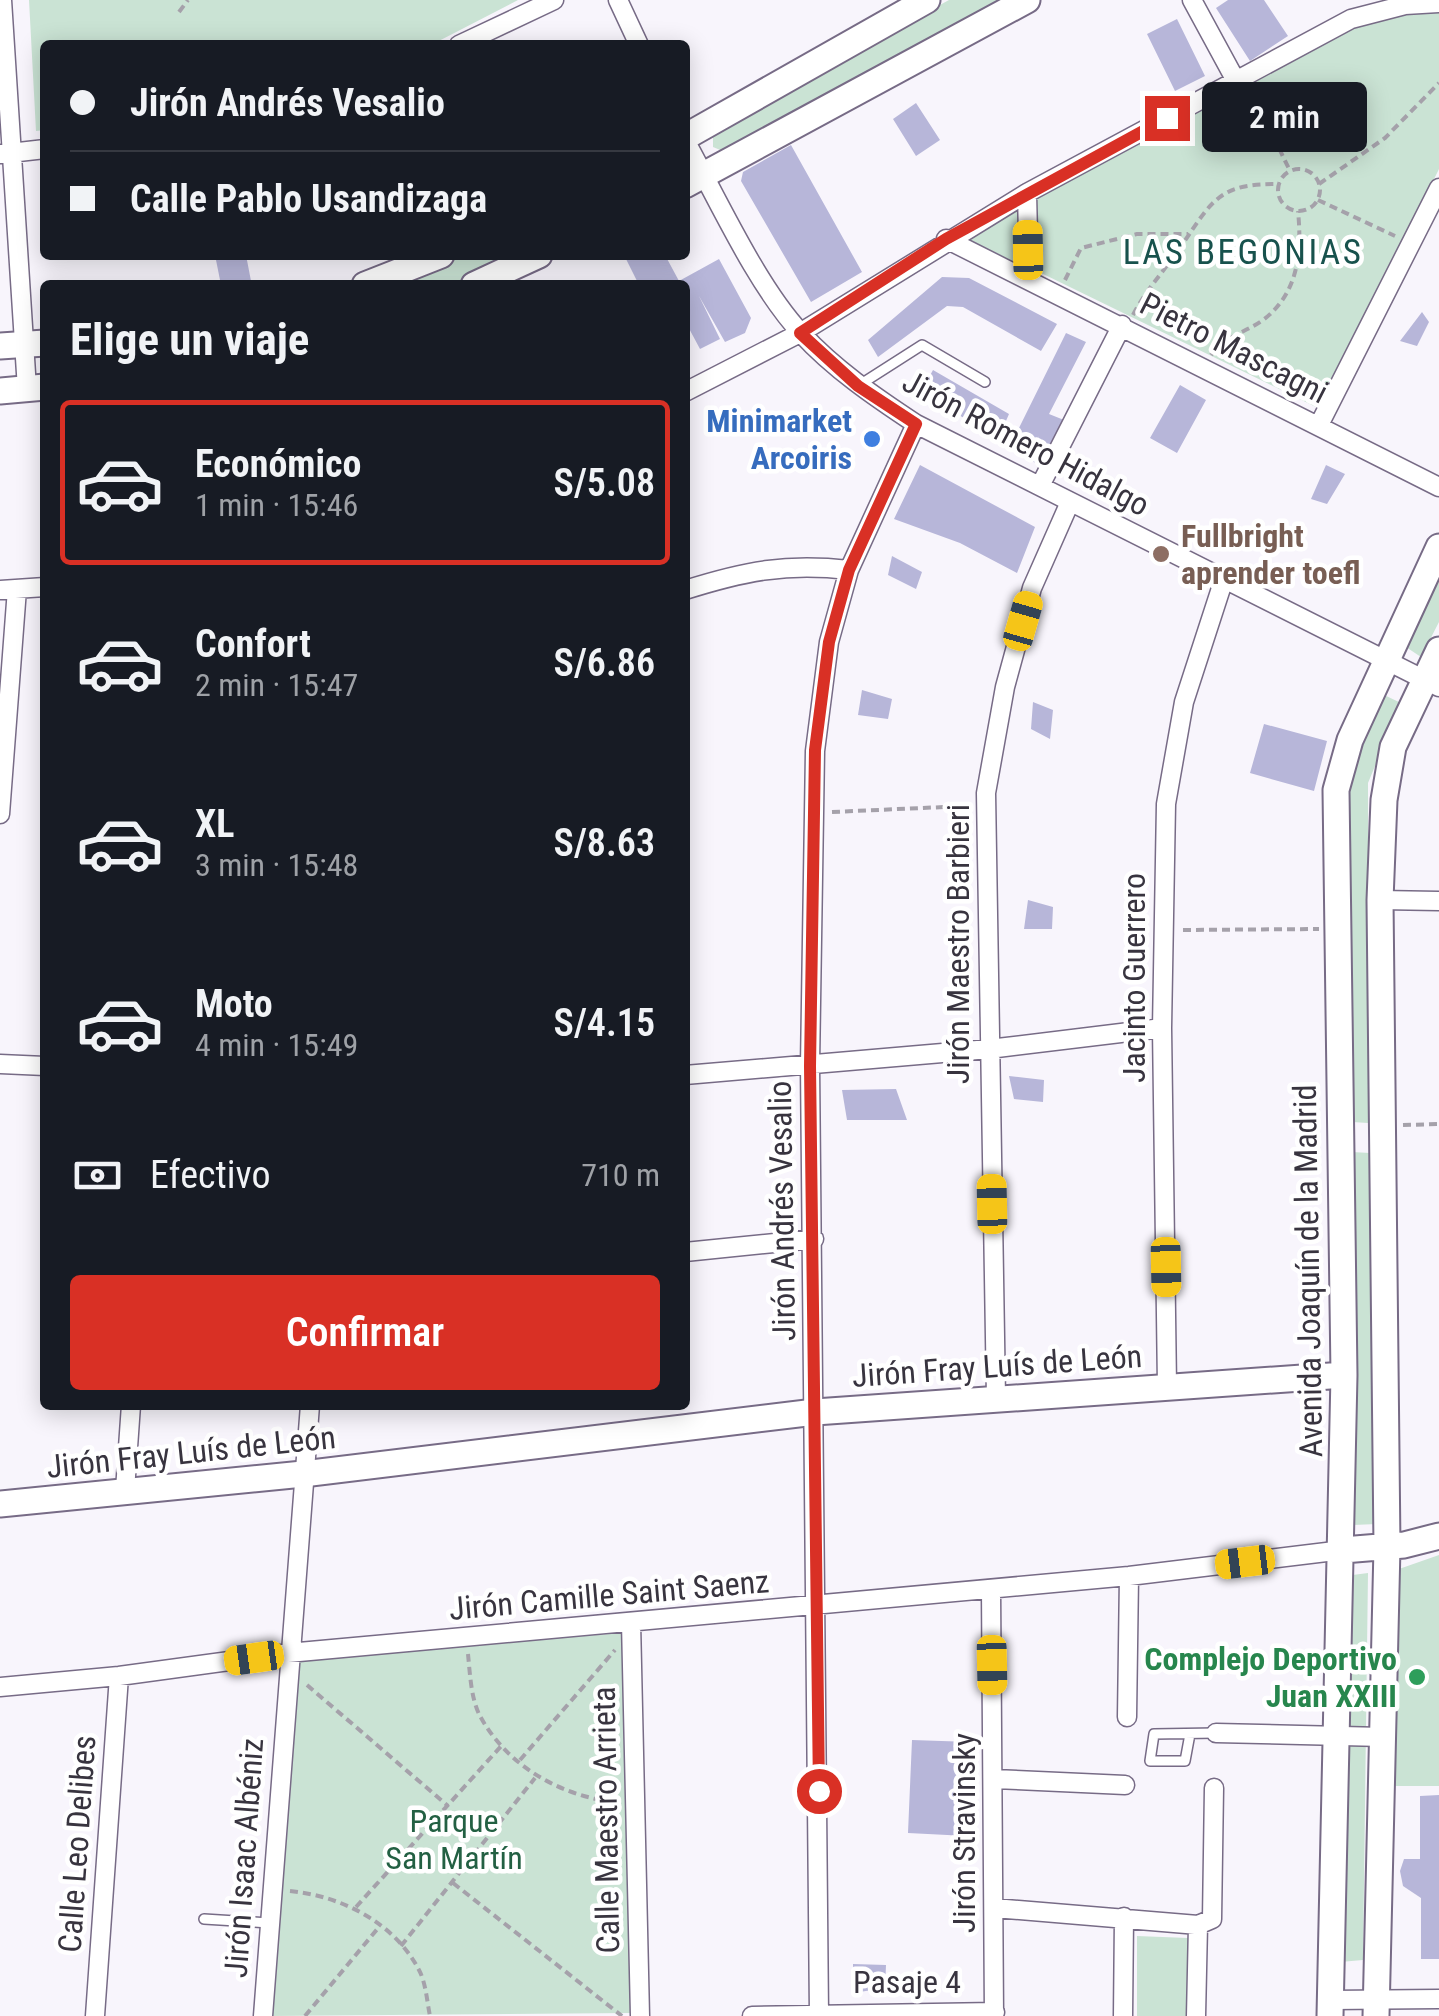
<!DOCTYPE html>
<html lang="es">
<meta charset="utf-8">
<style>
body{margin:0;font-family:"Roboto Condensed",sans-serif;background:#242831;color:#f1f3f6;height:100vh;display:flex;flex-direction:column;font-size:38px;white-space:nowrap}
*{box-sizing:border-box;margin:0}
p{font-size:32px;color:#9ea1a6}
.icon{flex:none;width:55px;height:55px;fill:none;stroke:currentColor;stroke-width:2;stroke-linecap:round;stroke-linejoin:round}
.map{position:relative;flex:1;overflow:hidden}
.drawer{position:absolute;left:40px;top:280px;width:650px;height:1130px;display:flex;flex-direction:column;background:#171b24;border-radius:10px;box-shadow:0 5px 25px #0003}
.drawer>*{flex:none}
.banner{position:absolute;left:40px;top:40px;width:650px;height:220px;border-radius:10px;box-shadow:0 5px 25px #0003;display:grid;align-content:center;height:220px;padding:0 30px;background:#171b24}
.end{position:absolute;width:45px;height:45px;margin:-22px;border:12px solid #d93025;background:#fff;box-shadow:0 0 0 5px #fff}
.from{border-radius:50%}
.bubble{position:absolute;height:70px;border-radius:10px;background:#171b24;box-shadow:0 5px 25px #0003;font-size:32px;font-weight:600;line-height:70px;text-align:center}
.car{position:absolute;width:30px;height:60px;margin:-30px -15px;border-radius:12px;box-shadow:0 0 8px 2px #0007;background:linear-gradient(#f5c518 24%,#345 0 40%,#f5c518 0 76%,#345 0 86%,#f5c518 0)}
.banner b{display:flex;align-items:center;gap:35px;height:95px;font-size:38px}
.banner b+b{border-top:2px solid #363941}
.banner i{width:25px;height:25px;background:#f1f3f6}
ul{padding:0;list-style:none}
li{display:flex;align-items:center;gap:30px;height:165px;margin:0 20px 15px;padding:0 10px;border:5px solid transparent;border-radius:10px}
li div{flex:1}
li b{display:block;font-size:38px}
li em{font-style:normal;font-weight:600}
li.selected{border-color:#d93025}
li>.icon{width:90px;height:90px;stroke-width:1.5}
h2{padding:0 30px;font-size:45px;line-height:120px}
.pay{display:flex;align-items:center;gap:25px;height:110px;padding:0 30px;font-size:38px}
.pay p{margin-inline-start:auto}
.cta{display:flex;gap:20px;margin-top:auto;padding:20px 30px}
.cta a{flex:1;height:115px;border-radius:10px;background:#d93025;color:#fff;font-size:40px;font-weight:600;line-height:115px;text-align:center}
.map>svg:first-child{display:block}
</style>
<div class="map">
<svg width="1439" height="2016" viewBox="0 0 1439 2016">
<rect width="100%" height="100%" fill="#f8f5fc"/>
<path fill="#cae3d4" d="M29 0H518L431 45H45V130L36 131Z
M949 0H1001L725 152 713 147V130Z
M1439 9V169L1320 409 1037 271 1035 197 1351 27 1404 11Z
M1023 202 1025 267 962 242Z
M460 255H517L449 285H390Z
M1439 581V622L1421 657 1406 647Z
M1382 694 1401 703 1368 783V1123L1352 1122 1348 775Z
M1352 1152 1370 1153 1377 1524 1353 1525Z
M1439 1555V1786H1391L1399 1569Z
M1368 1573 1363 1960 1340 1962 1345 1576Z
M622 1633 633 2013 270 2016 294 1659Z
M1137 1936 1188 1938V2016H1137Z"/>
<path fill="#b7b6d9" d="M1228 0H1264L1288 36 1250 61 1216 8Z
M1177 19 1205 76 1175 91 1147 34Z
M916 103 940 140 916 156 893 119Z
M791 145 862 272 811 302 741 181 743 172Z
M215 255H246L251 281 221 285Z
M624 255H665L679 281 719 259 751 318 745 333 725 342 699 296 720 339 700 349 685 321V285H639Z
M942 277 969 278 1057 324 1041 351 963 307 947 306 878 357 868 340Z
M1422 312 1429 322 1417 346 1400 341Z
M1066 333 1086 342 1049 414 1064 420 1041 466 1028 459 1039 436 1031 449 1013 440Z
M933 370 1009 414 999 437 920 394Z
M1180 385 1206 400 1177 453 1150 438Z
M920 465 1035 527 1017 573 960 543 894 519Z
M1326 465 1345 474 1327 504 1311 499Z
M892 556 922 572 916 589 888 575Z
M862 690 892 699 888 719 858 715Z
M1033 702 1053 710 1050 739 1031 729Z
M1264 724 1327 741 1314 791 1250 773Z
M1028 900 1053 907 1052 929H1024Z
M1009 1076 1044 1080 1043 1102 1014 1099Z
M896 1089 907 1120H847L842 1090Z
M912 1740 971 1742 967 1836 908 1833Z
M1439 1795V1959H1421V1898L1403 1886 1400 1871 1404 1859H1420V1796Z
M853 1964 886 1965 885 1988 853 1993Z"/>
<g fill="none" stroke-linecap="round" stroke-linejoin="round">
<defs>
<path id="lane" d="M861 384 922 345 985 382
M1190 1734 1185 1761H1150L1154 1734 1216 1733
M204 1919 269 1923"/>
<path id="street" d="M2 0 27 389
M618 0 639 45
M1192 0 1236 81
M459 45 554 0
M685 140C717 198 757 286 801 333 834 369 875 397 916 424L1439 687
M1 154 45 149
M1027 193 1029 278
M946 239 1439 487
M685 392 800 333 1027 193 1351 19 1405 5 1439 3
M1319 425 1439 188
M1041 484 1122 325
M0 590 45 587
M685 590C745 571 786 563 849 570
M0 814 17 589
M1380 900 1439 901
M0 1064 45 1066
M685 1075 989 1049 1162 1028
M685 1252 814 1239
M1167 1386 1162 1028 1166 804 1184 702 1224 579
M996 1398 986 793 1005 687 1032 588 1070 502
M125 1490 131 1405
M991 1589 994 2016
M631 1622 640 2016
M0 1687 119 1676 288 1653 1129 1576 1343 1550
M1127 1717 1129 1576
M1216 1733 1383 1737
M994 1779 1125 1785
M994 1908 1198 1925 1212 1919 1214 1788
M1331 2000 1439 1999
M95 2016 119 1676
M263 2016 310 1405
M752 2016 995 2012
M819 2016 810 1065 815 751 829 642 849 570 916 424
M1123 2016 1124 1917
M1196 2016 1198 1925"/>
<path id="secondary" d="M685 137 927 0
M685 185 1027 0
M365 285 441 255
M474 285 539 255
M0 346 45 343
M0 391 45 387
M0 1504 303 1474 815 1412 1344 1375
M1343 1550 1404 1545 1439 1536
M1330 2016 1344 1375 1336 790 1350 740 1439 547
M1376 2016 1387 1547 1380 900 1384 800 1393 747 1439 650"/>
</defs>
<use href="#lane" stroke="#776b86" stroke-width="12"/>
<use href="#street" stroke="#776b86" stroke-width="21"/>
<use href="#secondary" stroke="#776b86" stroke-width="29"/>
<path stroke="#a5a1aa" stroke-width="4" stroke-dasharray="8 5" stroke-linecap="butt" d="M179 12 188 0
M1251 90 1290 171
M1278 190a21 21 0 1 1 42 0a21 21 0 1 1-42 0Z
M1319 184 1385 138 1439 83
M1318 200 1395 236
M1065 280 1081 248 1137 234H1188
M1133 315C1147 288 1166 269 1182 245 1213 199 1220 183 1280 184
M1211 355C1225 336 1245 333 1263 320 1299 293 1302 251 1298 211
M832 812 967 806
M1183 930 1319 929
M1403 1125 1439 1124
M468 1654C470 1674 471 1699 480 1716 507 1766 562 1797 616 1802
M307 1685 448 1806
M520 1760 615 1650
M453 1883 622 2016
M290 1891C341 1896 394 1922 419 1970 426 1983 427 2002 430 2016
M356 1907 503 1744
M401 1946 535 1778
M305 2016 379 1927"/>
<use href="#lane" stroke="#fff" stroke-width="9"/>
<use href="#street" stroke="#fff" stroke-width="18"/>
<use href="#secondary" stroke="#fff" stroke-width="25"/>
</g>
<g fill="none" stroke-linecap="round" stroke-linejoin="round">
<path stroke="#d93025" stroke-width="12" d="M819 1791 810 1066 815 750 829 642 849 570 916 424 858 386 800 333 946 239 1167 118"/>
</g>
<circle fill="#3f7fe0" stroke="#fff" stroke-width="4" cx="872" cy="439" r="10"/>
<circle fill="#8d6e63" stroke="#fff" stroke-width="4" cx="1161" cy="554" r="10"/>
<circle fill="#2e9e5b" stroke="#fff" stroke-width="4" cx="1417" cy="1677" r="10"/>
<g text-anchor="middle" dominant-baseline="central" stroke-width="9" stroke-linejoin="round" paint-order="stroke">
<g font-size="32" fill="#38343f" stroke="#fff">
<text transform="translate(1234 348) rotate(27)">Pietro Mascagni</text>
<text transform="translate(1026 443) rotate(28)">Jirón Romero Hidalgo</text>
<text transform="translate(958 944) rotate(-90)">Jirón Maestro Barbieri</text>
<text transform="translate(1134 978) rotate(-90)">Jacinto Guerrero</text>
<text transform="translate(782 1211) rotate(-91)">Jirón Andrés Vesalio</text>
<text transform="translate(1308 1271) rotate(-91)">Avenida Joaquín de la Madrid</text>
<text transform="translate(997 1366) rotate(-4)">Jirón Fray Luís de León</text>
<text transform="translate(191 1452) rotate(-6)">Jirón Fray Luís de León</text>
<text transform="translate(609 1595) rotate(-5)">Jirón Camille Saint Saenz</text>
<text transform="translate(606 1820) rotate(-91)">Calle Maestro Arrieta</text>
<text transform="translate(964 1833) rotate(-90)">Jirón Stravinsky</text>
<text transform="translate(77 1844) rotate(-86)">Calle Leo Delibes</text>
<text transform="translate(244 1858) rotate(-86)">Jirón Isaac Albéniz</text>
<text x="907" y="1982">Pasaje 4</text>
</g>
<g font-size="32" font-weight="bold" fill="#366cbe" stroke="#fff" text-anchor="end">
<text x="852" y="421">Minimarket<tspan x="852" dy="37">Arcoiris</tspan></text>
</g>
<g font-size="32" font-weight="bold" fill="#785e54" stroke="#fff" text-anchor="start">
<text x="1181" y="536">Fullbright<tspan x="1181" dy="37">aprender toefl</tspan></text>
</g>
<g font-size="32" font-weight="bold" fill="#27864d" stroke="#fff" text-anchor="end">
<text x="1397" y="1659">Complejo Deportivo<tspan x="1397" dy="37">Juan XXIII</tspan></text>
</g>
<g font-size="32" fill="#236043" stroke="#fff">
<text x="454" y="1821">Parque<tspan x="454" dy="37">San Martín</tspan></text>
</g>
<g font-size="35" letter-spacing="2.5" fill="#18524d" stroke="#fff">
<text x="1243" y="252">LAS BEGONIAS</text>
</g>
</g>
</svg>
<i class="end from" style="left:819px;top:1791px"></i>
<i class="end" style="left:1167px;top:118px"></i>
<div class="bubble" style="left:1202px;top:82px;width:165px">2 min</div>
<i class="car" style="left:1028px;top:250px;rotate:359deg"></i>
<i class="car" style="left:1023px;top:621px;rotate:16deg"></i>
<i class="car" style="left:992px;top:1204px;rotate:359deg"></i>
<i class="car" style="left:1166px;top:1267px;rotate:179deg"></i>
<i class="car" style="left:1245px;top:1562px;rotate:263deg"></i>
<i class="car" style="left:254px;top:1658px;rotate:262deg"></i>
<i class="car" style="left:992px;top:1665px;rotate:179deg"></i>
<div class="banner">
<b><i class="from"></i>Jirón Andrés Vesalio</b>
<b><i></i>Calle Pablo Usandizaga</b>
</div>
<section class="drawer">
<h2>Elige un viaje</h2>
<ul>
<li class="selected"><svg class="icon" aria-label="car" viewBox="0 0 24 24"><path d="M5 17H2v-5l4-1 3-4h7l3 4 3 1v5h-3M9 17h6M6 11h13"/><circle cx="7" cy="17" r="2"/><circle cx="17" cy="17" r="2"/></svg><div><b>Económico</b><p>1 min · 15:46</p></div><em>S/5.08</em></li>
<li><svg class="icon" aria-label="car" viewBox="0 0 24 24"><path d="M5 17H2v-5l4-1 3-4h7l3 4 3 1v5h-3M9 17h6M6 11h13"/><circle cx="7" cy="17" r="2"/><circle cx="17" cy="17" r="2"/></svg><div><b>Confort</b><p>2 min · 15:47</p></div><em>S/6.86</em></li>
<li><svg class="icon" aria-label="car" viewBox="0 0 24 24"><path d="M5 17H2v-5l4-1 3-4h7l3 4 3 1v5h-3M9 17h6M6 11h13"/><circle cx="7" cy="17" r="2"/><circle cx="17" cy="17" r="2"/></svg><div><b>XL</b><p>3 min · 15:48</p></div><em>S/8.63</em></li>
<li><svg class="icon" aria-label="car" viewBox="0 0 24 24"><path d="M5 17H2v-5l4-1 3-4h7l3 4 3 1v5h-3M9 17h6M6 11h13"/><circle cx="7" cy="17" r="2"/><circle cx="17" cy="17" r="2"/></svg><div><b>Moto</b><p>4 min · 15:49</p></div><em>S/4.15</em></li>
</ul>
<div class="pay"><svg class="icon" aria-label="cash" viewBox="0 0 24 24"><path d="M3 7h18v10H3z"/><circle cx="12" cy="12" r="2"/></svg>Efectivo<p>710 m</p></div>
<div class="cta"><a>Confirmar</a></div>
</section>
</div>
